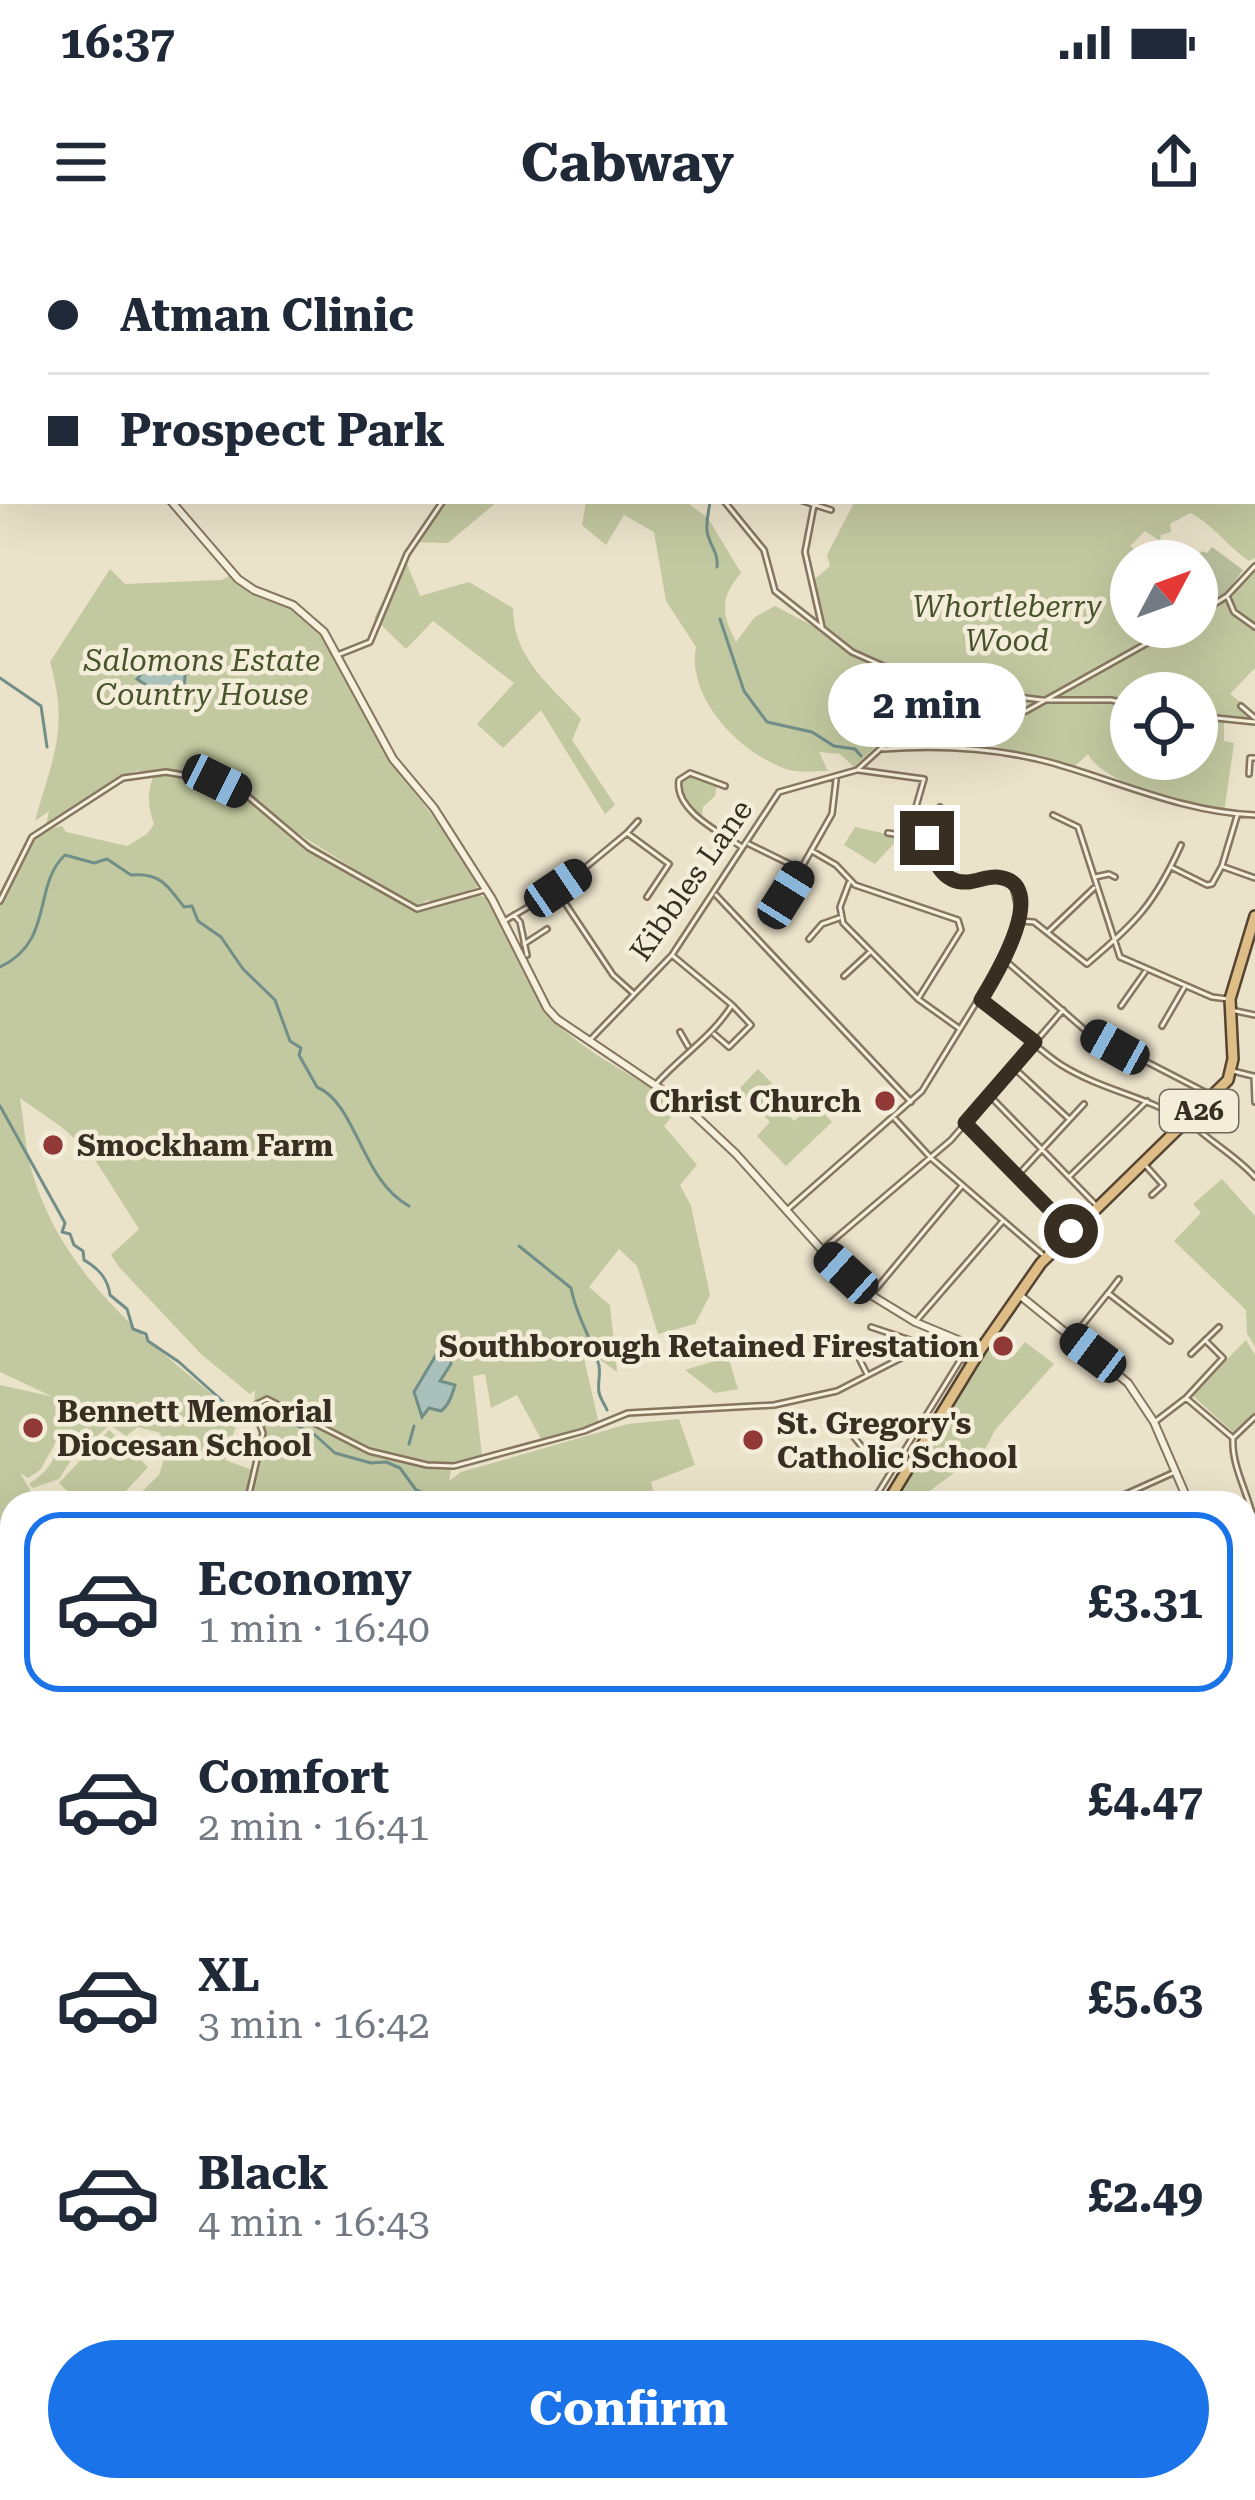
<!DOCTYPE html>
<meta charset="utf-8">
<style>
body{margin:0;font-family:"Roboto Serif",serif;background:#f6f6f7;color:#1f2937;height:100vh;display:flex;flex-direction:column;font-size:45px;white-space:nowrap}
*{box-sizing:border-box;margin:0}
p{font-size:39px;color:#747a83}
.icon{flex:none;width:66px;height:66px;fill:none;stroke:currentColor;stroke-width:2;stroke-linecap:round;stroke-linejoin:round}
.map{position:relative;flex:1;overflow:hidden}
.side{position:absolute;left:0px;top:1251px;width:1257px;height:1011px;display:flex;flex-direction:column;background:#fff;border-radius:36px 36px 0 0;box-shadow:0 12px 48px #0002}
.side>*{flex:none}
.top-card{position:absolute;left:0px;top:0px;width:1257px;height:264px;box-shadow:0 12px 48px #0002;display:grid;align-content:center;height:264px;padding:0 48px;background:#fff}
.needle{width:78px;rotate:49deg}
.tools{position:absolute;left:1110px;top:300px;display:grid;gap:24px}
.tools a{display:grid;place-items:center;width:108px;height:108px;border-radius:50%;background:#fff;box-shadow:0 12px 48px #0002;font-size:60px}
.end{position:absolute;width:54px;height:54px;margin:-27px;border:15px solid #382e22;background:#fff;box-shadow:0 0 0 6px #fff}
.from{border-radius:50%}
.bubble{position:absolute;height:84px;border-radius:42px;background:#fff;box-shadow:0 12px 48px #0002;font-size:39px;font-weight:700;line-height:84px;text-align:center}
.car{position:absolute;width:36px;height:72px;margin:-36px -18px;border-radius:15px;box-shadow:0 0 9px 3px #0007;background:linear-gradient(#222 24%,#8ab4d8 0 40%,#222 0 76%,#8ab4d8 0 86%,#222 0)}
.top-card b{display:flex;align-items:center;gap:42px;height:114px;font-size:45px}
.top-card b+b{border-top:3px solid #e0e1e3}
.top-card i{width:30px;height:30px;background:#1f2937}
ul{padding:21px 0 0;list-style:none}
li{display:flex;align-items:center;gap:36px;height:180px;margin:0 24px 18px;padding:0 24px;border:6px solid transparent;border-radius:36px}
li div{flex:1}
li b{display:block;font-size:45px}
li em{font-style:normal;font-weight:700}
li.on{border-color:#1a73e8}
li>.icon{width:108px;height:108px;stroke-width:1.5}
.button{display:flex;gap:24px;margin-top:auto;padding:24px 48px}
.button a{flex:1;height:138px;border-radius:72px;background:#1a73e8;color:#fff;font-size:48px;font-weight:700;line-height:138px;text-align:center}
.status{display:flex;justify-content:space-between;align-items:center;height:84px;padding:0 60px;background:#fff;direction:ltr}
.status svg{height:33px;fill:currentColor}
header{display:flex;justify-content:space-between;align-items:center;height:156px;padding:0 48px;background:#fff;font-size:54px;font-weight:700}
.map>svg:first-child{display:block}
</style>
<div class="status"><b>16:37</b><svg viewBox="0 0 49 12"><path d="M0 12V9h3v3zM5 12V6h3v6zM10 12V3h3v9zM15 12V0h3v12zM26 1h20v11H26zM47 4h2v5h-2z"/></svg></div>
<header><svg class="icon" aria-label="menu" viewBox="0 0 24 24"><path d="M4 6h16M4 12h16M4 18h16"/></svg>Cabway<svg class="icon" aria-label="share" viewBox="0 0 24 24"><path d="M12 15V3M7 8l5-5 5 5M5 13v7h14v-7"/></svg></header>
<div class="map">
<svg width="1255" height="2260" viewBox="0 0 1255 2260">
<rect width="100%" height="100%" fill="#ebe2ca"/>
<path fill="#c2c89f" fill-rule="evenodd" d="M1255 226V318L1249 321C1227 306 1213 284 1190 273L1170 284 1171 292 1161 295 1160 301 1145 291 1130 306 1150 321H1131V387H1197V353L1218 367 1227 356 1230 360 1255 327V428L1230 454 1255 473V482L1197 476V453H1131V519H1197V479L1224 481V501L1234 503 1224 573C1191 570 1101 542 1088 514L1074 527C1013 510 953 492 889 494L854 527 840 514 819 512 828 531C817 531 800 533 789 530 741 515 686 458 696 407L666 361 654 292 624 275 606 305 582 285 586 261H685L708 278 741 333C720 357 721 374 736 402L755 377 775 366 826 393 815 339 830 326 827 315 855 261H1254Z
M443 261H498L448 303 416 302Z
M405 319 420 356 469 342 513 368C513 418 549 444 581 479L572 500 615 565 605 574 541 470 503 508 477 484 514 443 433 381 406 409 374 378Z
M110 329 125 344 221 340 231 335C259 361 299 364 323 395 351 431 364 480 389 518 419 561 455 599 478 647L433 664 428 660 415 667 229 550 416 671 478 655 490 659 544 770C580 812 635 836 681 865L664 886 697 925 680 945 691 966 710 1055 695 1084 658 1094 637 1026 619 1009 589 1047 610 1065 617 1132 581 1105 599 1184 541 1199 517 1155 491 1168 485 1134 473 1136 482 1216 452 1225 449 1241 461 1232 628 1184 679 1179 695 1225 651 1242 656 1263H130L159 1235 167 1209 160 1193 138 1187 126 1196 110 1185 78 1212 67 1214 70 1222 59 1239 33 1248 29 1244C45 1233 57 1222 56 1202L40 1230 28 1238 20 1233 38 1263H12V1305L0 1301V1145L50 1156 77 1168 0 1132V665C19 636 21 593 62 586L66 592 127 606 147 594 154 584C147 563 147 552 155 532L173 537 175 532 136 531 121 537 46 585 49 571 35 581C53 516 69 489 50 422ZM20 858 63 888 92 915 139 989 111 1015 119 1027 202 1115 250 1154 255 1150 254 1168 260 1186 255 1231 225 1220 239 1176C155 1107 64 1041 32 932 25 908 24 882 20 858Z
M690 533 717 544 715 556 703 567 702 578 677 553 679 540Z
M855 587 900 597 875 624 844 605Z
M758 829 792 864 785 871 794 881 814 863 832 882 786 926 757 896 770 882 738 850Z
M1222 939 1255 976V1107L1247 1093 1246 1070 1174 1001 1201 973 1193 964Z
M1246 1100 1255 1115V1172L1234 1193 1192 1155Z
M1025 1102 1054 1124 995 1190 984 1211 913 1263H894L991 1105 1013 1117Z
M728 1117 738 1149 715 1153 685 1130Z
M109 1190 148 1227 115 1263H80L59 1243Z
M784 2250H992L993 2260H778Z"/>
<path fill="#b9be9d" d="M1212 307 1243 330 1223 357 1210 362 1197 353 1194 321 1202 311 1207 313Z"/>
<path fill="#aac0ba" stroke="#718e88" stroke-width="3" d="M150 424 176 427 185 435 184 452 171 464 154 463 148 458 149 447 137 439Z
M442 1105 448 1106 451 1124 440 1141 455 1145C452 1155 449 1165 441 1171L429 1168 422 1177 414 1152Z"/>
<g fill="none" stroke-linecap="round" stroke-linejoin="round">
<path stroke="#718e88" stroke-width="3" d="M710 261C709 271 706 281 707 291 709 305 719 313 717 327
M720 379 744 451 767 482 812 492 834 506 855 509 861 516
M0 438 41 466 47 507
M0 727C55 701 32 646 65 615L94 623 107 619 131 635C160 632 168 646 184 667L192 666 198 681 221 697 243 729 275 760 290 801 301 808 299 815 317 847C357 864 361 940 409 966
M0 866 65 983 62 992 70 994 74 1005 83 1011 84 1020C98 1028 108 1038 110 1055L127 1069 133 1089 146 1094 148 1101 179 1122 237 1174 292 1183 315 1195 335 1213 371 1223 386 1222 400 1228 416 1250 424 1253
M519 1006 571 1048C576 1076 590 1095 598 1122 602 1132 597 1142 599 1152 600 1159 605 1164 607 1170
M409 1204 414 1186
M1245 2064 1255 2063
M989 2260 990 2257"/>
<defs>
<path id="minor" d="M270 0 278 3
M1236 3 1238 0
M1254 117 1255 118
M724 261 764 310 775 351 852 412 928 446 1042 460H1111L1131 464
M803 261 831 270
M814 265 805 312 822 387
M1228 358 1234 372 1255 387
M1197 375 1227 356 1255 326
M340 414 370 402 407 314 443 261
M1241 466 1255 478
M1197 476 1255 482
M883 509C937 505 996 508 1049 522 1118 541 1182 572 1255 575
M858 530 924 539 911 584 900 595 888 593
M1249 534 1250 518H1255
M725 546 690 533 679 540C674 570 719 592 742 607
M1053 575 1078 587 1120 717 1212 757 1228 759
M627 593 638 581
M749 604 800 629
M812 611 836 625 855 645 958 680 961 690 918 759
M908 618 922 621 931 617
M1224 627 1255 638
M1173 628 1207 645 1212 644 1222 626 1237 576
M1095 637 1109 634 1115 637
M849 643 840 667 843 683 918 759 960 789
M716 655 911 862
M786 655 832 574 836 540
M0 661 32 597 123 538 166 532 217 541 245 554 309 608 417 669 485 650
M514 675 520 682 527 715
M506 680 535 663
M1021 681 1034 682 1087 724C1136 682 1154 665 1181 605
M1049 691 1094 648
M809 699 822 684 839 678
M524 704 547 689
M1006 721 1085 790 1207 853
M844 736 869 713
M633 753 613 735 557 651 627 593 669 624 647 657
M982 761C1012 780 1034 808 1063 826 1102 850 1145 856 1183 880
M1121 766 1145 732
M1231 770 1255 775
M1162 786 1184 748
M680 792 688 806
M714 794 729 807 751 785 733 766
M590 800 672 715 779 552 857 530 890 500 1026 471 1176 387
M1014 828 1068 878
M1233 831 1253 836
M1254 836 1255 862
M656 844C683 814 711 798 732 765L673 716
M990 856 1096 965
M895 879 931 918 1042 1014
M1190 882C1211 903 1235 915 1255 937
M966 884 1069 989
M1146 926 1163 945 1152 955
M1020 933 1084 864
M1069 937 1147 861
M787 970 922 851 1014 701 1020 677 1013 646C979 617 949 676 927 598L940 567
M823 1009 951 900 1063 770
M1109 1052 1119 1039
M871 1055 961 947
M918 1079 1002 982
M871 1087 910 1100 916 1111
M1073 1097 1108 1053 1170 1101
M1191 1114 1219 1087
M860 1120 867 1134
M1186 1158 1223 1118 1205 1100
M1156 1181 1186 1158 1233 1198 1255 1177
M842 1182 866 1212 891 1229
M1233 1198C1231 1228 1251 1257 1255 1287
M873 1261 961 1119 972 1121
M247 1263 263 1193 253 1166 267 1159 369 1211 427 1225 454 1226 584 1191 628 1173 774 1165 837 1151 946 1095
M1106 1263 1175 1232
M0 1369 3 1376
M0 1443 12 1444
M0 1541 12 1545
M1245 1576 1255 1574
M0 1648 12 1635
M1245 1750 1255 1749
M0 1825 12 1842
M0 1855 12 1845
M1245 2020 1255 2018
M0 2046 12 2037
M1245 2089 1255 2087
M1245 2162 1255 2171
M1245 2205 1255 2192
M208 2250 210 2260
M305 2250 308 2260
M357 2250 360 2260
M476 2250 489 2260
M1022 2250 1023 2256 1070 2250
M250 2260 274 2250
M528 2260 532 2250
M579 2260 582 2250
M633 2260 639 2250
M678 2260 684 2250
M744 2260 750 2250
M1190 2260 1205 2250"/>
<path id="tertiary" d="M0 54 3 55
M171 261 238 339 254 350 293 365 324 392 393 519 434 568 492 659 547 768 557 779 683 864 736 914 822 1010 871 1055 915 1082 980 1109
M1018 1054 1128 1143 1154 1182 1189 1263
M1245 1669 1255 1709
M1247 1814 1255 1844
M1245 1817 1255 1779
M1245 1906 1255 1904
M1245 1955 1255 1950
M0 2087 12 2060
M0 2130 12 2128
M0 2187 12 2191
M75 2250 83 2260
M402 2260 418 2250
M1162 2260 1163 2250"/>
<path id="trunk" d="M887 1263 981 1109 1041 1023 1228 840 1233 819 1230 759 1255 676
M0 2016 12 2011"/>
</defs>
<use href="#minor" stroke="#867660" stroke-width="8"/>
<use href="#tertiary" stroke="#867660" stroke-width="10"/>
<use href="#trunk" stroke="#543" stroke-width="14"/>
<use href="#minor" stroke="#f6f0dd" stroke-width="3"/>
<use href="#tertiary" stroke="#f6f0dd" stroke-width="6"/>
<use href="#trunk" stroke="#debe86" stroke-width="9"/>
<path stroke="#382e22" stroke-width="3" stroke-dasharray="21 21" stroke-linecap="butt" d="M1245 1978 1255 1976"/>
</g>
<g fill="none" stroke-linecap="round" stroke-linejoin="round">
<path stroke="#382e22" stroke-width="15" d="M927 598C933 620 942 644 968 642 978 641 988 636 997 637 1054 642 993 740 981 760L1035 802 965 883 1071 991"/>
</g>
<g fill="#903936" stroke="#f3edd9" stroke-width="4.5">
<circle cx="885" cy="861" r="12"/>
<circle cx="53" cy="905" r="12"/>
<circle cx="1003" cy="1106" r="12"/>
<circle cx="33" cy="1188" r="12"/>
<circle cx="753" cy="1200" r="12"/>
</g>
<g text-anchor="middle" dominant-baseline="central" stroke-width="9" stroke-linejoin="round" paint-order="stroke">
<rect fill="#f3edd9" stroke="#706759" stroke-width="3" x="1160" y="850" width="78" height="42" rx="9"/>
<g font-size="27" font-weight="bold" fill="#382e22">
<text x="1199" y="871">A26</text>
</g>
<g font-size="30" font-style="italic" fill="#47532b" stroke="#f3edd9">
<text x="1007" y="366">Whortleberry<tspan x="1007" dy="34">Wood</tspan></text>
<text x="202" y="420">Salomons Estate<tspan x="202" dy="34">Country House</tspan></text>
</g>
<g font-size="30" fill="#382e22" stroke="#f3edd9">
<text transform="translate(691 640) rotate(-55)">Kibbles Lane</text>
</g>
<g font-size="30" font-weight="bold" fill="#382e22" stroke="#f3edd9" text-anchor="start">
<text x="861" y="861" text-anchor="end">Christ Church</text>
<text x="77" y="905">Smockham Farm</text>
<text x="979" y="1106" text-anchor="end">Southborough Retained Firestation</text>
<text x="57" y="1171">Bennett Memorial<tspan x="57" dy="34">Diocesan School</tspan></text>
<text x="777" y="1183">St. Gregory's<tspan x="777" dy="34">Catholic School</tspan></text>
</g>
</g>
</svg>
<div class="tools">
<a><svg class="needle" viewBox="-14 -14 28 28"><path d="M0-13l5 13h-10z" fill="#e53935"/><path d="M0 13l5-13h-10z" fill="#747a83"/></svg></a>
<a><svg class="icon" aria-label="locate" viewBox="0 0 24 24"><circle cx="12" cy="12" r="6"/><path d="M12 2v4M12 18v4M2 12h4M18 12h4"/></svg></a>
</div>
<i class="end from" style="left:1071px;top:991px"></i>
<i class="end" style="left:927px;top:598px"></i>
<div class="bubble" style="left:828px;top:423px;width:198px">2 min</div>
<i class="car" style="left:217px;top:541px;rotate:116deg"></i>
<i class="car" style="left:558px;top:648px;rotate:56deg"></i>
<i class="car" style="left:786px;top:655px;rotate:32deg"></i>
<i class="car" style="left:1115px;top:807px;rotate:299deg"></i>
<i class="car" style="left:846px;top:1033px;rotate:312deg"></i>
<i class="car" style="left:1093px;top:1113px;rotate:307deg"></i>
<div class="top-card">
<b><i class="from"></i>Atman Clinic</b>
<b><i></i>Prospect Park</b>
</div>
<section class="side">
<ul>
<li class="on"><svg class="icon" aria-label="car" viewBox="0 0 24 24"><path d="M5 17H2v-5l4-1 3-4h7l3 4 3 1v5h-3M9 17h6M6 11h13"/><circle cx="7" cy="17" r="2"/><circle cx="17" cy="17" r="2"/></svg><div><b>Economy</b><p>1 min · 16:40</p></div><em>£3.31</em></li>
<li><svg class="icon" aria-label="car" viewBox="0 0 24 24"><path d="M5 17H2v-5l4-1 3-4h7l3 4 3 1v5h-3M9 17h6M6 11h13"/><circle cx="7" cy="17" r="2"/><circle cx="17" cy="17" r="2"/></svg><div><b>Comfort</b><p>2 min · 16:41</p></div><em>£4.47</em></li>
<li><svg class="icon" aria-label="car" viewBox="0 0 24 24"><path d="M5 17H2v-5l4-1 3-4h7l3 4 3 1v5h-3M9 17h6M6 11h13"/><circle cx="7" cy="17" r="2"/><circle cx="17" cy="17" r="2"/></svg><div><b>XL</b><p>3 min · 16:42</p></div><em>£5.63</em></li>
<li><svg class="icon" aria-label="car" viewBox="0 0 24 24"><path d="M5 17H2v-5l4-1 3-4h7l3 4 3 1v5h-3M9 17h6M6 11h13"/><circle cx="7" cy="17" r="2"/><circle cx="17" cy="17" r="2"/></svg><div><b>Black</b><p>4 min · 16:43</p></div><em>£2.49</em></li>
</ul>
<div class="button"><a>Confirm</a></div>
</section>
</div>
